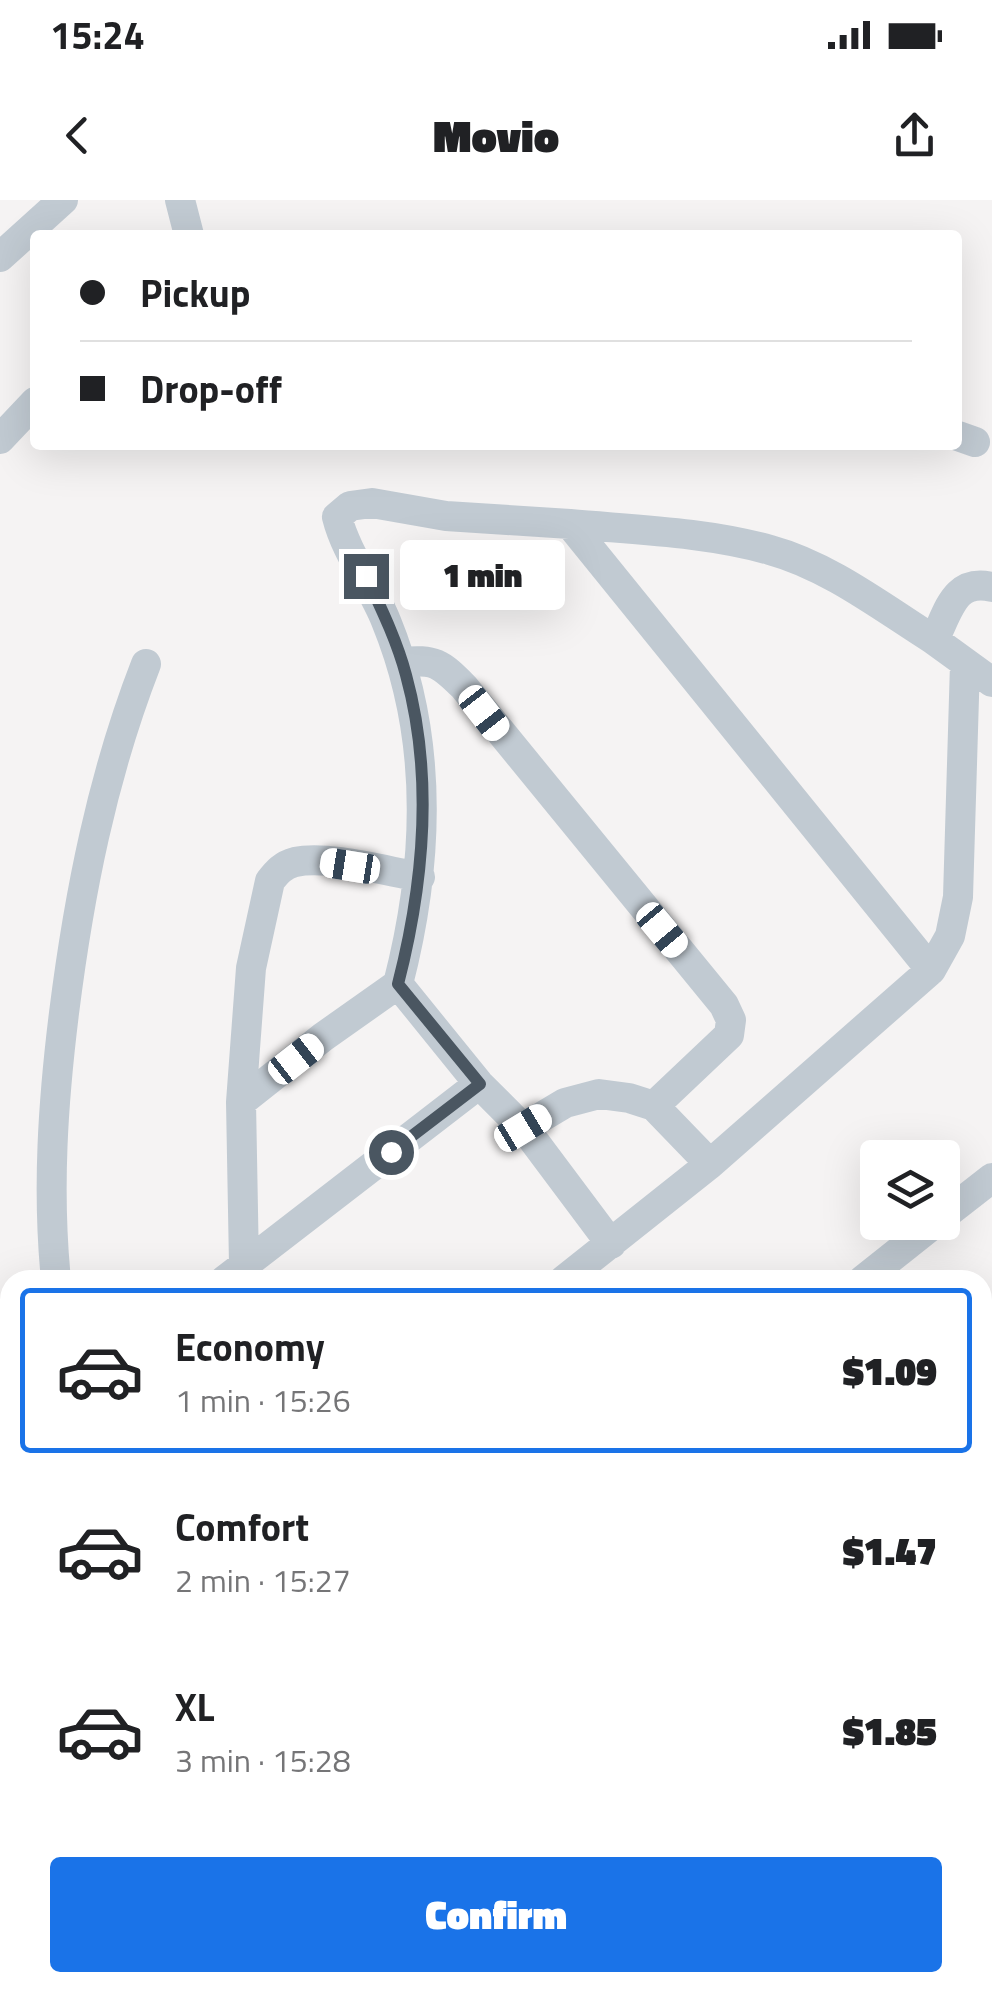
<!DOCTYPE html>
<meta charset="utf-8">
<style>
body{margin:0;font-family:"Titillium Web",sans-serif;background:#f6f6f6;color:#202124;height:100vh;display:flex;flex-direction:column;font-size:38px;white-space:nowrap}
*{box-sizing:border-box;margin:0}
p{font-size:32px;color:#757577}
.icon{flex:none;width:55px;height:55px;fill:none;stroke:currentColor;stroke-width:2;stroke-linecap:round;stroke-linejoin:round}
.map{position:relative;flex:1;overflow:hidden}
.panel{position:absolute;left:0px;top:1070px;width:992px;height:722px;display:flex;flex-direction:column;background:#fff;border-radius:30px 30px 0 0;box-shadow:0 10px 40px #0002}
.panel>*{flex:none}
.top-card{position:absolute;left:30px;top:30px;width:932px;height:220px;border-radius:10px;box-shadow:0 10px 40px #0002;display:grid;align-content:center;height:220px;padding:0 50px;background:#fff}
.fabs{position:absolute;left:860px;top:940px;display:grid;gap:20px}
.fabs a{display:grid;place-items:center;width:100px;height:100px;border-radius:10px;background:#fff;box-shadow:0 10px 40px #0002;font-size:50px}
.end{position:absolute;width:45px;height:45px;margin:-22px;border:12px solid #4a5661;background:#fff;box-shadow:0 0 0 5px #fff}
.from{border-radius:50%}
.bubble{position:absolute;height:70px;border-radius:10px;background:#fff;box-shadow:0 10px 40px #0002;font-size:32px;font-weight:800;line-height:70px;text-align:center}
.car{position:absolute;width:30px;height:60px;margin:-30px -15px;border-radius:12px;box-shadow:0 0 8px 2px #0007;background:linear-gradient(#fff 24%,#345 0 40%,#fff 0 76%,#345 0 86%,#fff 0)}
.top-card b{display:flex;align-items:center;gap:35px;height:95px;font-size:38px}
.top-card b+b{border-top:2px solid #e0e0e0}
.top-card i{width:25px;height:25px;background:#202124}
ul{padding:18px 0 0;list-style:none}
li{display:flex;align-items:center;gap:30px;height:165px;margin:0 20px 15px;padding:0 30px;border:5px solid transparent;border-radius:10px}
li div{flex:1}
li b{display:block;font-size:38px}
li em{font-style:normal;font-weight:800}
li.active{border-color:#1a73e8}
li>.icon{width:90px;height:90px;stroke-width:1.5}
.primary-button{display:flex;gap:20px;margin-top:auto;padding:20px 50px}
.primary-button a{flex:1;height:115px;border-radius:10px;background:#1a73e8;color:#fff;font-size:40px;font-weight:800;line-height:115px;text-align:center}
.status{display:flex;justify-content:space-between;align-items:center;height:70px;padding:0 50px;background:#fff;direction:ltr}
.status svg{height:28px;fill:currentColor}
header{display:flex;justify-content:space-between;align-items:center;height:130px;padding:0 50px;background:#fff;font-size:45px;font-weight:800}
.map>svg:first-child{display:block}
</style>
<div class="status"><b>15:24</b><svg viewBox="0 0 49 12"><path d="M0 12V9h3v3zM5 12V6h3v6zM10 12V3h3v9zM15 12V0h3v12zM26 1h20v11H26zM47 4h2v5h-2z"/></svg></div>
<header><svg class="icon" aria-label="back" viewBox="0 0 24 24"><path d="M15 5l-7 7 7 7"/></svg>Movio<svg class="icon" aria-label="share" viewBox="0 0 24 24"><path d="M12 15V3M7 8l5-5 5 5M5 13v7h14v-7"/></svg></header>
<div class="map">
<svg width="992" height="1792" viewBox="0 0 992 1792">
<rect width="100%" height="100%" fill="#f5f3f3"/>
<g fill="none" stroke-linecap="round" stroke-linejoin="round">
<path stroke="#c1cad2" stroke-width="30" d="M180 0 189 35
M0 57 63 0
M958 236 975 242
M0 239 35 202
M570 324C636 330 706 332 770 350 829 366 883 408 934 440
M992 387C954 378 949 411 934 440L992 482
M401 462C435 459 440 463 464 487L724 805 731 820 729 835 654 906
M398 784 479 884 528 933 611 1044
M241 902 323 837 398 784C429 664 434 538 386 421 372 386 346 353 337 317L350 306 372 303 446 316 570 324 931 770
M523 928 565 903 599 894 629 898 654 906 710 964
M942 1017 992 978
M244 1065 241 902 251 768 270 681C277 672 283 665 295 662 328 655 385 671 420 677
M56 1080C47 990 53 902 64 813 79 694 102 577 146 464
M225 1080 479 884
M564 1080 710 964 931 770 950 736 958 697 965 464
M863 1080 936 1022
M982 1237 992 1229
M0 1244 10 1238
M0 1271 10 1284
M0 1533 10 1525
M982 1608 992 1611
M738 1782 750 1792
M0 1787 10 1778
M310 1792 321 1782
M771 1792 786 1782"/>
</g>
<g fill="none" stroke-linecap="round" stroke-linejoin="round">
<path stroke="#4a5661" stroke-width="12" d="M366 376C381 408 397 441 406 475 434 577 424 683 398 784L480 884 391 952"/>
</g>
</svg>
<div class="fabs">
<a><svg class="icon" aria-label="layers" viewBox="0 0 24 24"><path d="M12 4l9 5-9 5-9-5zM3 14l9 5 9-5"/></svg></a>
</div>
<i class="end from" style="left:391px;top:952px"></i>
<i class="end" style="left:366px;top:376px"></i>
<div class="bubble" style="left:400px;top:340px;width:165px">1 min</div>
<i class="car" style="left:484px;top:513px;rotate:142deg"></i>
<i class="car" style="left:350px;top:666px;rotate:279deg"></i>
<i class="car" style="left:662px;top:730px;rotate:140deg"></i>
<i class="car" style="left:296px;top:859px;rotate:52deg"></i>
<i class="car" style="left:523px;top:928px;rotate:59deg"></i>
<div class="top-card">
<b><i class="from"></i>Pickup</b>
<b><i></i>Drop-off</b>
</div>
<section class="panel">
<ul>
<li class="active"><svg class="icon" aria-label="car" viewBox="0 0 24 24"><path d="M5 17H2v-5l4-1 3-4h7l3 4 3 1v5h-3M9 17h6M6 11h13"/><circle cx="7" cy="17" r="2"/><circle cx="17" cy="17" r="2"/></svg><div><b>Economy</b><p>1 min · 15:26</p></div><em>$1.09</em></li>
<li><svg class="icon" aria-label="car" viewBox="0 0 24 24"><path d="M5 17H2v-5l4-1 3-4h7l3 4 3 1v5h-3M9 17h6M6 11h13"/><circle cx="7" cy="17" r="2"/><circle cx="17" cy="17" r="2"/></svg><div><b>Comfort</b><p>2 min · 15:27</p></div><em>$1.47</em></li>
<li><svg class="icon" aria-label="car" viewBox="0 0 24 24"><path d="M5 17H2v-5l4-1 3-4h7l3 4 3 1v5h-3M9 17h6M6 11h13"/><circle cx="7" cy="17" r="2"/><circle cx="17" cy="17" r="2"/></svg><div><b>XL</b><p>3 min · 15:28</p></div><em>$1.85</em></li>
</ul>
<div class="primary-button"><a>Confirm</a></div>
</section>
</div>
